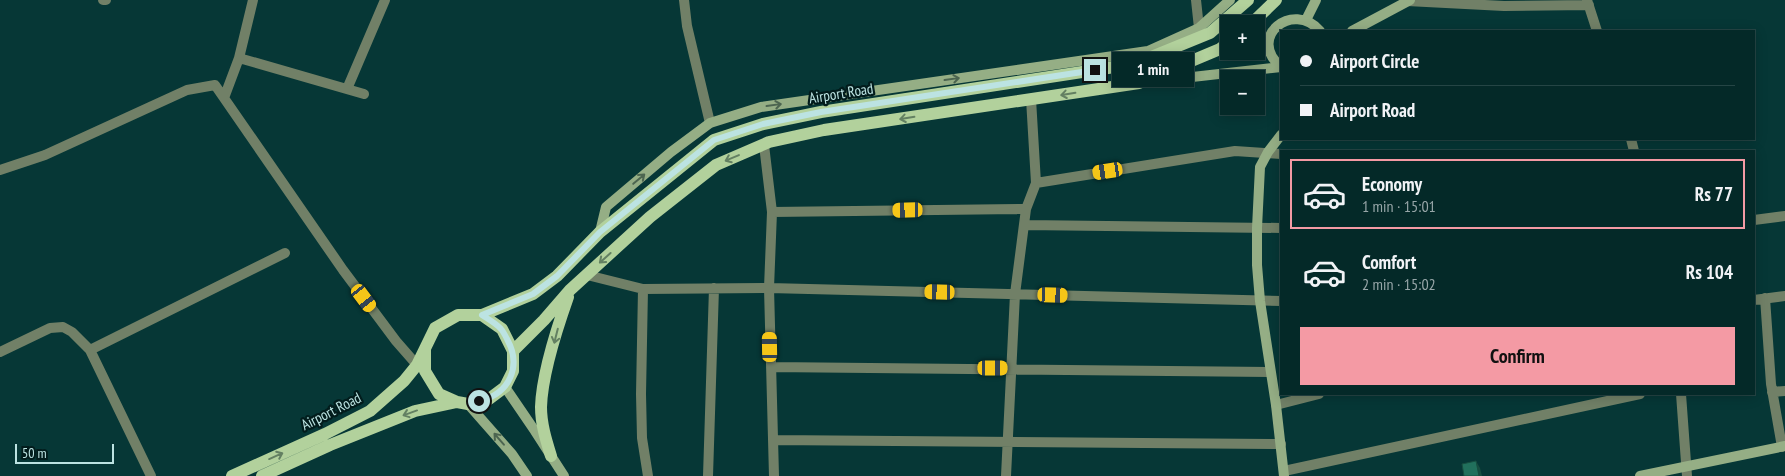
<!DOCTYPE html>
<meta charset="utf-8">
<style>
body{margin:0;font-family:"PT Sans Narrow",sans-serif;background:#0d3130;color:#f1f3f6;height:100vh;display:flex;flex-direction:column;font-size:19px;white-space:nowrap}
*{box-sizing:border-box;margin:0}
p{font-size:16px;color:#97a6a8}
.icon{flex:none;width:28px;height:28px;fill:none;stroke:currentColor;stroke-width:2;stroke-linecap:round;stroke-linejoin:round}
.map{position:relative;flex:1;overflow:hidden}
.drawer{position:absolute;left:1280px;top:150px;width:475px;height:245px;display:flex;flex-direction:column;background:#042928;border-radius:0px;box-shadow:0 2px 12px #0003,0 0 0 1px #254545}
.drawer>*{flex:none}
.banner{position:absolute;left:1280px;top:30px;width:475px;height:110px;border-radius:0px;box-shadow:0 2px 12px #0003,0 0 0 1px #254545;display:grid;align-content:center;height:110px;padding:0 20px;background:#042928}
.buttons{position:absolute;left:1220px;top:15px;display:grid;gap:10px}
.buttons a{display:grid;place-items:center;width:45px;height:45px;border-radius:0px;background:#042928;box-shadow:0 2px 12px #0003,0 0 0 1px #254545;font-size:25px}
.scale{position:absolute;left:15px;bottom:12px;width:99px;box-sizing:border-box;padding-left:5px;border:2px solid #bce3e2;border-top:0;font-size:14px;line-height:18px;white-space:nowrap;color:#bce3e2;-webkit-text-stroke:4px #021c1c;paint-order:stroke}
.end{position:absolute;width:22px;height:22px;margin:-11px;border:6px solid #bce3e2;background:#111;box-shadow:0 0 0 2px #111}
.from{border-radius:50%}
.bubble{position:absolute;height:35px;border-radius:0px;background:#042928;box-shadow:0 2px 12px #0003,0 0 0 1px #254545;font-size:16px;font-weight:700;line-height:35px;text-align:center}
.car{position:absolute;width:15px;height:30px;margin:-15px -8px;border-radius:6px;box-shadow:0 0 4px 1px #0007;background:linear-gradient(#f5c518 24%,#345 0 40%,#f5c518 0 76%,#345 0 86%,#f5c518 0)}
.banner b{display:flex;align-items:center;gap:18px;height:48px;font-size:19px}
.banner b+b{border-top:1px solid #254545}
.banner i{width:12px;height:12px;background:#f1f3f6}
ul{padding:9px 0 0;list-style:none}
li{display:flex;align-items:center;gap:15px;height:70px;margin:0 10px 8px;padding:0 10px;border:2px solid transparent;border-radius:0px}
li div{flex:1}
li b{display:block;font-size:19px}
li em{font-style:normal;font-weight:700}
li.on{border-color:#f49aa4}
li>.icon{width:45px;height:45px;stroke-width:1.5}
.action{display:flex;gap:10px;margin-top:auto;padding:10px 20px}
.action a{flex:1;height:58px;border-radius:0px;background:#f49aa4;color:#111;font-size:20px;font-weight:700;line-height:58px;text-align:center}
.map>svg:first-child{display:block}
</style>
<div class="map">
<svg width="1785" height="476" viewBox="0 0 1785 476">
<rect width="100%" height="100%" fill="#063736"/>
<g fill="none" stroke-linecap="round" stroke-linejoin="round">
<path stroke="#718067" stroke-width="10" d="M103 0H106
M684 0 687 26 710 123
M1196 0 1199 28
M1587 0 1597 31
M1407 1 1504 6 1589 5
M239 58 364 94
M347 89 385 0
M224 98 239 58 253 0
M1631 139 1634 151
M764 145 772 212 769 288 774 476
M0 170 45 155 187 90 215 85 343 270 396 341 417 365
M1036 183 1235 151 1281 154
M772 212 1026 209
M1754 220 1785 216
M1025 225 1281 228
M587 275 643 289 769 288 1281 301
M643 289 641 394 642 438 648 476
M1765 298 1771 384 1782 447
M1754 300 1785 296
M90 350 285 253
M0 352 50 328 63 327 72 332 90 350 151 476
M771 367 1270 372
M1772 392 1785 391
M1681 394 1687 476
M1276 405 1319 394
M773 440 1281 444
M1284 471 1640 394
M708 476 714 288
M1006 476 1015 294 1026 209 1036 183 1031 99"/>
<path stroke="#95ae85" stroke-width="10" d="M1307 18 1316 0
M1352 31 1410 0
M1281 67C1246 37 1293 0 1320 31
M1148 82 1281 67
M1281 135 1268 152 1260 167 1257 228V265L1260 301 1276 405 1284 476
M600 232 606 207 671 152 710 123 761 107 1148 51 1199 28 1230 0
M505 387 535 431 564 476
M468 404 512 454 527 476
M1640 476 1785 446"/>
<path stroke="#b2d19c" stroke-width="12" d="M1251 24 1276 0
M482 315 533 294 557 276 600 232 714 140 763 124 821 112 1134 64 1210 33 1248 0
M513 351 544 320 570 290 650 217 716 165 769 142 824 130 1139 83 1220 49 1229 42
M551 456C546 440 541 424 541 407 542 375 557 328 568 297
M232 476 325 434 370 411 404 381 417 365 435 328 458 315H482L502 329 513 351V371L505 387 489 399 468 404 457 402 439 394 425 371V349
M262 476 330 445 415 411 457 402"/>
</g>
<path fill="#174e40" d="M1476 461 1480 468 1482 476H1479Z"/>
<path fill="#21705c" stroke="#174e40" d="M1476 461 1479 476H1464L1462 464Z"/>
<defs><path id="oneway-shaft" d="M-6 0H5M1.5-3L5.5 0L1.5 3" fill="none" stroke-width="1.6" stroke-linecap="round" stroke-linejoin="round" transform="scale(1.25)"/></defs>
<g stroke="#4c6550">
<use href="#oneway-shaft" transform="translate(952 79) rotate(-8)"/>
<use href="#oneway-shaft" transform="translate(774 105) rotate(-8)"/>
<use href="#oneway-shaft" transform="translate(639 179) rotate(-40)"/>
<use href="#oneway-shaft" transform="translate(499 439) rotate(-131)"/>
</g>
<g stroke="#638062">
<use href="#oneway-shaft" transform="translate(1068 94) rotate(171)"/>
<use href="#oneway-shaft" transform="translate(907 118) rotate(171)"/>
<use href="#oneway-shaft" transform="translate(732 158) rotate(157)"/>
<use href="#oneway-shaft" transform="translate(605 258) rotate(138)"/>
<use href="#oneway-shaft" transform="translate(556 336) rotate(104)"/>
<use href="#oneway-shaft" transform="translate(410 413) rotate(160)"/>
<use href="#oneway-shaft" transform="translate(276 456) rotate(-24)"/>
</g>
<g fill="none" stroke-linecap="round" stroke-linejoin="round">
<path stroke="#bce3e2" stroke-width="6" d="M479 401C510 394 522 366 507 339 505 335 503 331 501 329 496 323 488 319 482 315L533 294 557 276 600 232 714 140 763 124 821 112 1095 70"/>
</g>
<g text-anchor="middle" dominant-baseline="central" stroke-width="4.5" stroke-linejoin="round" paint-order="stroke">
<g font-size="15" fill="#bce3e2" stroke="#021c1c">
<text transform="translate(841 93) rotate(-9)">Airport Road</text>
<text transform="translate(331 411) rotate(-27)">Airport Road</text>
</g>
</g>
</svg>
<div class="buttons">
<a>+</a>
<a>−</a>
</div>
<div class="scale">50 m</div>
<i class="end from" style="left:479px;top:401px"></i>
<i class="end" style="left:1095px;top:70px"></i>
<div class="bubble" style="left:1112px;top:52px;width:82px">1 min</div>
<i class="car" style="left:1108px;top:171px;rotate:261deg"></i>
<i class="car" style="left:908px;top:210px;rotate:269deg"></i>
<i class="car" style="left:940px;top:292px;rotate:271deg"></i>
<i class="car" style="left:1053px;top:295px;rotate:92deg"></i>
<i class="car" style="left:364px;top:298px;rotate:143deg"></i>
<i class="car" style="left:770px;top:347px;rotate:359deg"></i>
<i class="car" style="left:993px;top:368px;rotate:90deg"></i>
<div class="banner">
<b><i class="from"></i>Airport Circle</b>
<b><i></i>Airport Road</b>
</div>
<section class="drawer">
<ul>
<li class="on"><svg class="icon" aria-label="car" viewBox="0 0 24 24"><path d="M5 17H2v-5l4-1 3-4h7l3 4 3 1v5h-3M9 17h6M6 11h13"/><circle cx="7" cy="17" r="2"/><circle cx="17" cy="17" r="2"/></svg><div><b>Economy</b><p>1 min · 15:01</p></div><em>Rs 77</em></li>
<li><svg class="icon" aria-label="car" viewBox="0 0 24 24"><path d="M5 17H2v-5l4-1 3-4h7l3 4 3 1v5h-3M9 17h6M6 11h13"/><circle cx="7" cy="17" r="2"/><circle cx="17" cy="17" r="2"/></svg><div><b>Comfort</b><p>2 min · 15:02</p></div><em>Rs 104</em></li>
</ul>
<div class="action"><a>Confirm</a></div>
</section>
</div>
